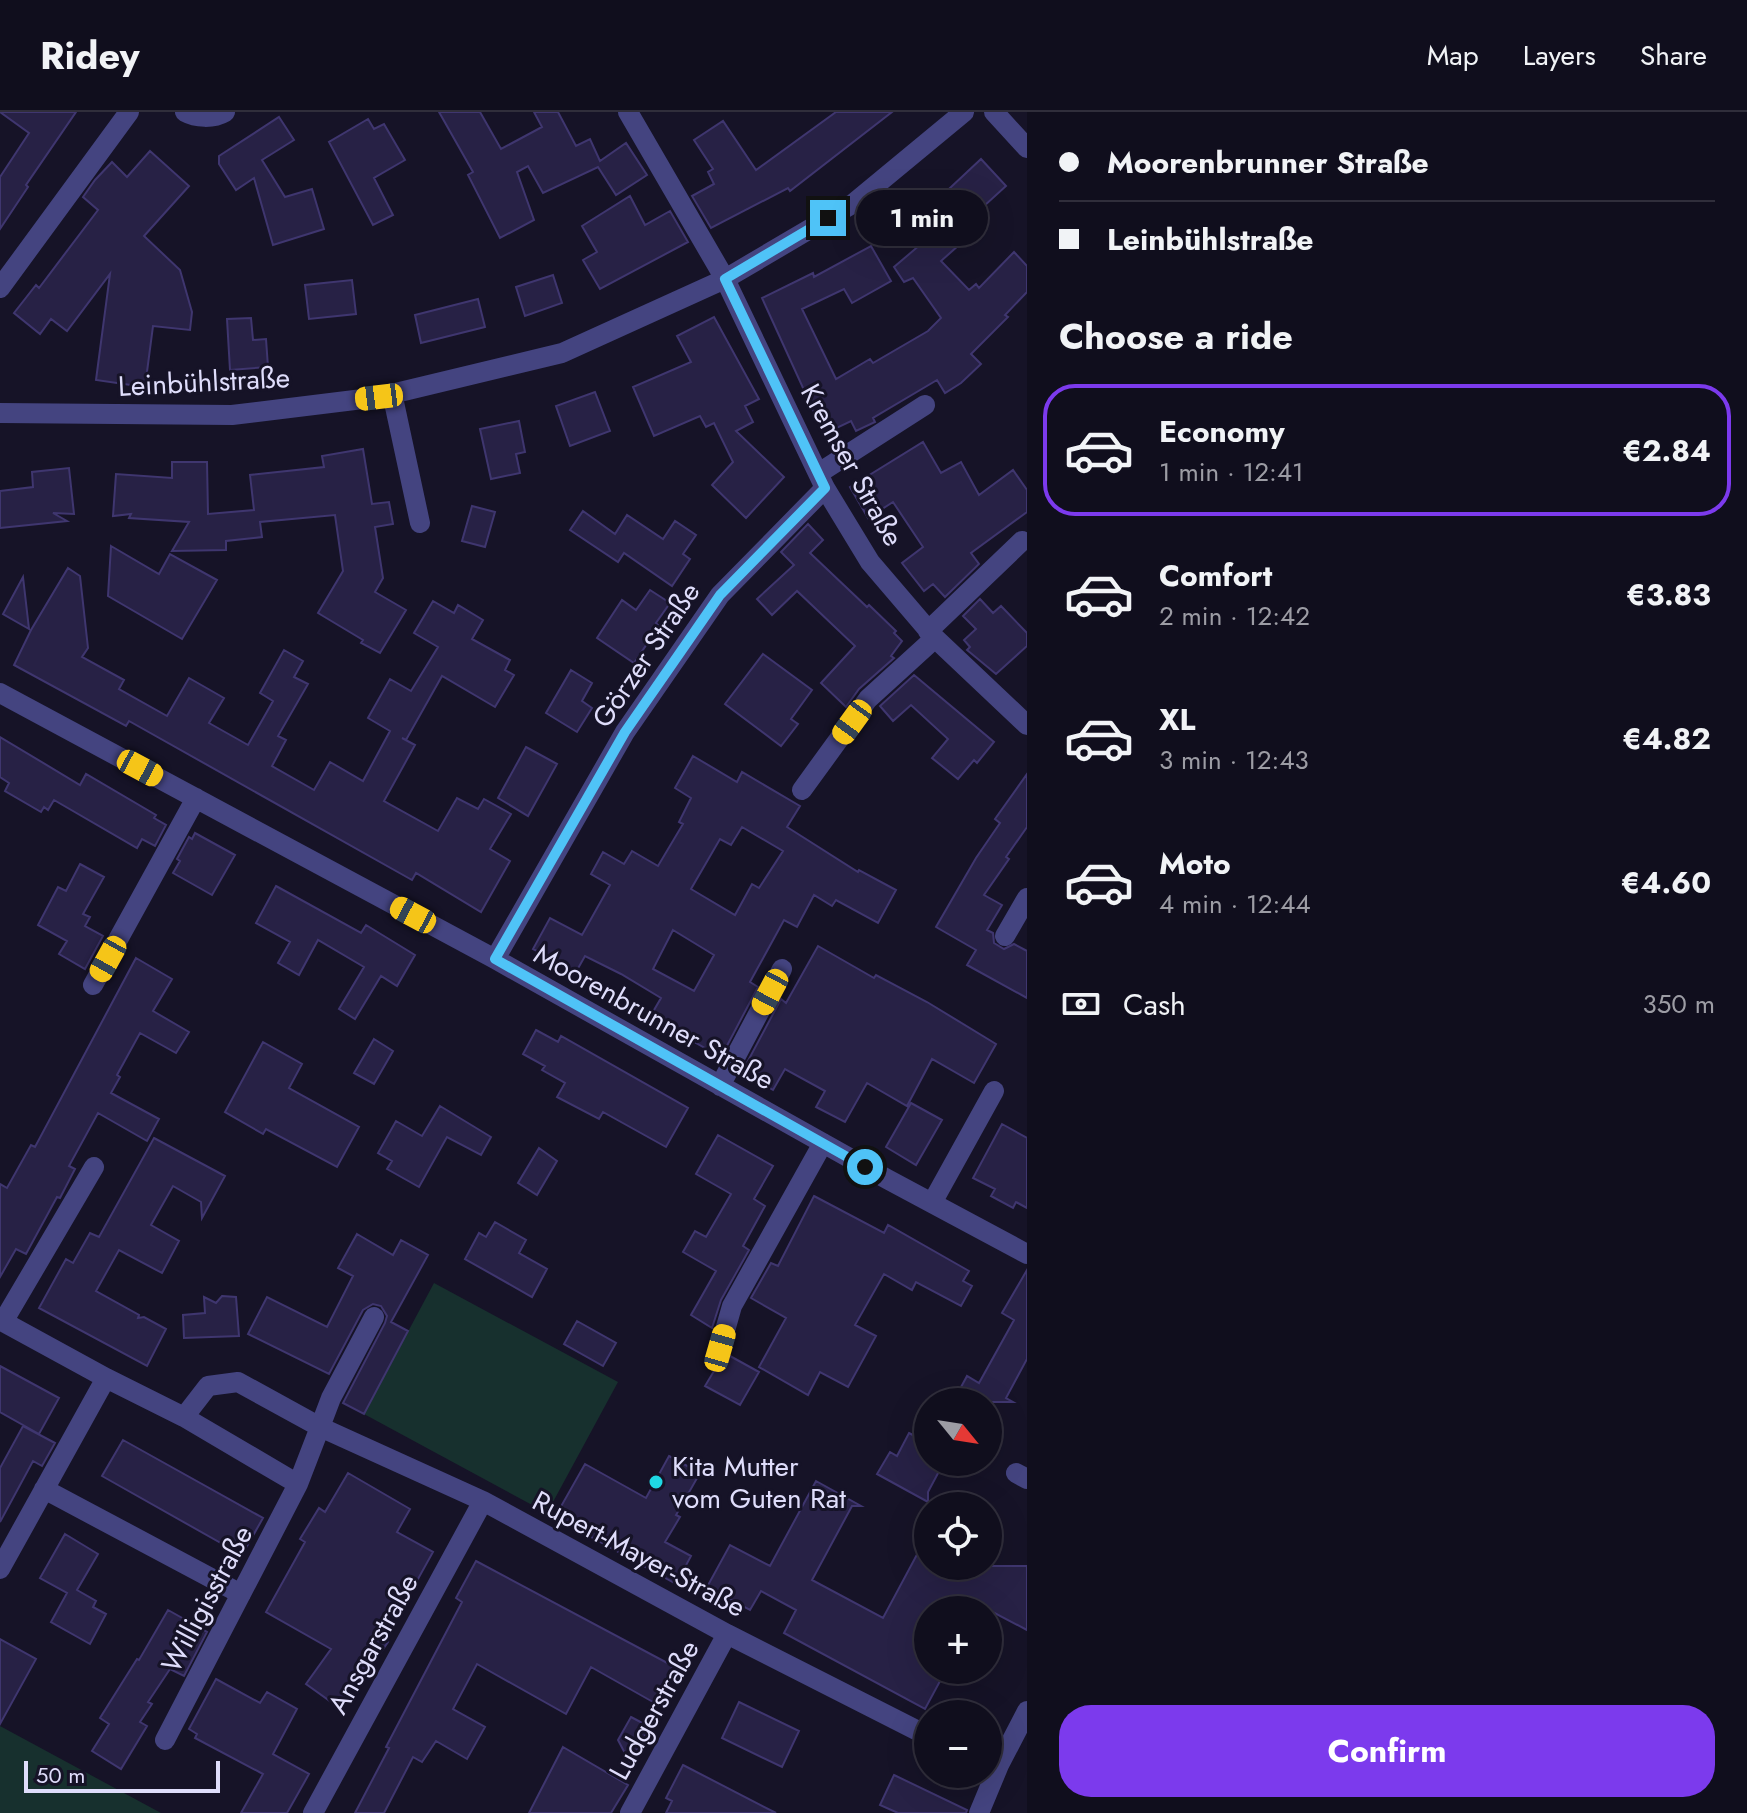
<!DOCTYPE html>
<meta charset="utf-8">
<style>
body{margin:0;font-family:Jost,sans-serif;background:#1e1c2a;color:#f1f3f6;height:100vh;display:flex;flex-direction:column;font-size:30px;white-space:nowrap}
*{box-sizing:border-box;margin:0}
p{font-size:26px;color:#9c9ca4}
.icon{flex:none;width:44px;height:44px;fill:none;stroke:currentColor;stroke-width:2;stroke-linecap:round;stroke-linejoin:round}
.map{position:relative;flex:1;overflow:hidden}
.drawer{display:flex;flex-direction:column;background:#100e1d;width:720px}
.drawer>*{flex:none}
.guide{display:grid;align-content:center;height:176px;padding:0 32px;background:#100e1d}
.needle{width:52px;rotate:120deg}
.tools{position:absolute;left:914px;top:1276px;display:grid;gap:16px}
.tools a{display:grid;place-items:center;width:88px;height:88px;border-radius:50%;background:#100e1d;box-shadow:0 8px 32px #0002,0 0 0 2px #302e3b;font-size:40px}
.scale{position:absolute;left:24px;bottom:20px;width:196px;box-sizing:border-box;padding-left:8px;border:4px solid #dfddfb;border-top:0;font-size:22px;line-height:28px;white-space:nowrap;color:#dfddfb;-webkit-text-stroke:6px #161327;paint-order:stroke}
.end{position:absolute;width:36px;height:36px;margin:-18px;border:10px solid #4fc3f7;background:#111;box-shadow:0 0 0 4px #111}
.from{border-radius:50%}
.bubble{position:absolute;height:56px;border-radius:28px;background:#100e1d;box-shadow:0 8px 32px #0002,0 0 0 2px #302e3b;font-size:26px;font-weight:700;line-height:56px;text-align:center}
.car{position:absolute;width:24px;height:48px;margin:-24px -12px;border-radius:10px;box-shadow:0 0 6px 2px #0007;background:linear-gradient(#f5c518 24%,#345 0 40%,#f5c518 0 76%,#345 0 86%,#f5c518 0)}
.guide b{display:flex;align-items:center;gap:28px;height:76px;font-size:30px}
.guide b+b{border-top:2px solid #302e3b}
.guide i{width:20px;height:20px;background:#f1f3f6}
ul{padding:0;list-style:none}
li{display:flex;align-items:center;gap:24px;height:132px;margin:0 16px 12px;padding:0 16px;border:4px solid transparent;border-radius:32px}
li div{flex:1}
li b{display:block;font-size:30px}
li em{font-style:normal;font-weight:700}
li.on{border-color:#7c3aed}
li>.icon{width:72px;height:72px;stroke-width:1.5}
h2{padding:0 32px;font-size:36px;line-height:96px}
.pay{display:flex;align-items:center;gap:20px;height:88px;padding:0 32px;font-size:30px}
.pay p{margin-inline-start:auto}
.primary-button{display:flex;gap:16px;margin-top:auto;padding:16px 32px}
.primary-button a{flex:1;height:92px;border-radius:32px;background:#7c3aed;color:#fff;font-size:32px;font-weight:700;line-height:92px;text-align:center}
header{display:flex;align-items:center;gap:48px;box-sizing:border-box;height:112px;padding:0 40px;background:#100e1d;border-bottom:2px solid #302e3b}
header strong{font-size:38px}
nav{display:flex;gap:44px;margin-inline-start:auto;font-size:28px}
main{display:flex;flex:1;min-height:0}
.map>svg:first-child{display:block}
</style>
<header>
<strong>Ridey</strong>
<nav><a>Map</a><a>Layers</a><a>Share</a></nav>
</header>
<main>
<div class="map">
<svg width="1027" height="1701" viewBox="0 0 1027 1701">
<rect width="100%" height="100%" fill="#161327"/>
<path fill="#17302e" d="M434 1171 618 1270 547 1401 364 1302Z
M0 1614 161 1701H0Z"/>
<path fill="#272145" stroke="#3f366f" stroke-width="2" fill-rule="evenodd" d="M0 0H76L26 73 28 75 0 117V65L29 21Z
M439 0H480L501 37 542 15 534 0H558L576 34 590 27 600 49 626 31 647 63 616 83 598 55 543 81 528 54 517 60 534 108 500 126 468 63 473 60Z
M836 0H892L790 79 788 76 711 116 692 84 714 72 708 60 713 57 694 28 723 9 756 58Z
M279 5 294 28 262 48 285 85 312 77 324 117 273 133 254 66 236 78 219 52V44Z
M368 7 374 17 384 12 405 48 374 66 393 103 373 113 329 30Z
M150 39 189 74 144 124 180 158 192 200 190 218 153 214 145 275 96 268 110 162 67 219 51 207 40 222 14 201 36 173 39 176 98 98 83 85 95 68 112 50 127 65Z
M981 47 1006 74 973 104 977 109V117L941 149 969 178 976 172 979 176 1014 140 1027 154V180L1005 203 1008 205 971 242 981 252 961 271 945 281 937 268 873 306 875 310 856 319 851 309 824 322 762 186 813 161 814 165 871 134 891 169 852 191 844 177 802 197 836 267 870 247 873 251 928 219 941 206 913 166 904 170 894 155 934 121 919 105Z
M630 84 645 113 670 99 688 130 600 177 583 148 597 140 582 114Z
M553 163 562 191 525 204 516 175Z
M352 168 356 202 309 207 305 173Z
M478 187 485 215 421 231 415 203Z
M714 205 759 287 745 294 753 310 736 319 784 365 746 406 712 373 733 350 714 311 706 315 700 304 654 324 633 275 691 250 677 224Z
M251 206 253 228 266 227 268 255 230 258 227 207Z
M595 280 610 319 570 334 556 294Z
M519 309 525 340 516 342 520 361 491 367 480 317Z
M923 330 941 361 961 350 979 383 1013 358 1027 378V400L971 441 979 452 945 485 933 472 924 479 902 451 923 435 893 390 868 406 850 375Z
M363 337 372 392 389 390 393 412 375 415 383 466 375 480 406 498 380 541 361 531 363 528 318 501 343 459 335 403 260 410 262 425 226 429V438L172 439 189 410 129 406 131 402 113 404 116 362 172 366V350H207L208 402 254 398 250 363 324 355 322 344Z
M69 356 74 402 53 401 67 409 0 416V379L33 375 32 360Z
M472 394 495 400 485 435 462 429Z
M583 399 615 422 627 403 663 427 675 409 696 423 683 442 690 447 672 474 624 441 618 450 570 418Z
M808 412 823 428 810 441 867 495 869 493 896 519 894 521 902 529 891 544 894 546 859 577 846 595 821 571 855 534 797 479 772 503 757 487 794 453 781 440Z
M111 434 159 462 170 442 217 468 182 527 108 484Z
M68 456 80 464 88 536 82 545 124 568 119 577 167 604 189 566 224 586 209 611 248 633 273 589 260 581 284 538 303 549 294 565 308 572 278 624 286 628 272 654 314 678 330 650 363 669 390 619 368 606 390 567 411 579 438 535 414 521 433 489 454 501 458 493 483 508 472 527 510 548 505 558 514 563 495 595 442 564 406 628 402 626 415 633 384 689 438 719 457 686 478 697 484 687 511 702 490 737 510 749 481 800 416 761 412 768 129 609 126 614 14 553 31 518Z
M23 465 29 517 3 502Z
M650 478 670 491 656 511 659 514 634 551 597 526 622 488 636 498Z
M980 487 993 501 1001 494 1027 521V534L996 562 967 538 970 535 964 528 976 517 963 504Z
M763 542 812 578 791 607 798 612 781 634 725 592Z
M571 558 592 571 582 589 592 596 577 620 546 601Z
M914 563 994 630 977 651 974 648 958 667 932 646 948 627 911 593 893 609 880 594Z
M0 625 80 673 86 662 156 703 154 706 166 713 155 734 142 727 137 736 54 688 48 698 44 695 41 700 5 679 9 671 0 665Z
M526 635 557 652 528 704 498 686Z
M693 644 737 670 742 660 800 694 787 715 858 760 859 758 896 778 878 811 836 788 832 794 814 783 797 815 784 808 750 870 758 875 721 945 650 905 661 886 621 862 585 844 576 860 533 837 550 806 582 823 610 773 591 762 603 740 624 752 632 739 658 754 683 712 679 710 691 686 675 676ZM742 715 783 739 759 776 752 772 735 803 691 777 720 727 731 733ZM673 818 714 843 694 879 653 857Z
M1027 662V715L1006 745 1009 747 984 783 1002 793 987 818 993 821 994 831 1004 837 1014 832 1027 839V886L967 853 976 838 936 815 976 746 1000 711 995 707Z
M195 721 235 743 212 783 173 761 180 749 177 747 189 725 192 727Z
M80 752 104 765 83 802 90 805 85 814 103 824 85 857 59 842 67 829 38 813 58 775 66 779Z
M276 774 361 821 366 813 415 843 397 874 381 864 355 907 339 897 364 855 318 828 299 863 278 851 290 830 256 811Z
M818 834 874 866 876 863 927 890 996 932 974 971 932 947 907 994 867 971 845 1010 816 995 825 979 785 957 773 978 742 960 781 887 786 891Z
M136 846 172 867 153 899 189 920 176 941 140 921 117 963 120 965 111 981 159 1007 147 1029 98 1001 69 1054 75 1057 60 1086 57 1085 26 1142 16 1137 0 1165V1072L7 1076 31 1033 35 1035Z
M536 918 558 930 561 924 688 996 666 1035 603 1000 599 1007 557 985 565 971 542 958 545 954 523 942Z
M374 927 393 939 374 972 354 961Z
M263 930 302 952 289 976 359 1015 337 1055 266 1017 263 1022 225 1000Z
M911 991 942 1008 916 1053 886 1035Z
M440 994 491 1025 481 1043 447 1025 419 1075 387 1057 392 1049 378 1041 396 1009 422 1024Z
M1002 1012 1027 1026V1096L1016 1090 1013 1096 991 1084 995 1077 973 1066Z
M718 1023 773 1054 754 1087 765 1094 743 1134 749 1138 721 1188 712 1216 691 1203 716 1159 683 1140 695 1119 706 1125 731 1082 696 1062Z
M154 1026 225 1064 202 1106 201 1090 173 1074 151 1113 179 1129 162 1161 119 1138 96 1179 139 1203 138 1206 144 1205 166 1217 147 1254 39 1196 66 1147 73 1151 90 1121 99 1125Z
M539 1036 557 1049 537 1083 518 1071Z
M814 1084 884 1121 888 1113 969 1159 963 1169 972 1174 961 1194 916 1170 912 1178 884 1162 855 1213 876 1224 848 1275 820 1260 808 1283 759 1255 786 1206 751 1186 771 1151 778 1154Z
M495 1110 526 1128 519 1141 547 1157 532 1185 465 1147 479 1121 486 1125Z
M357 1122 393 1143 401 1128 428 1143 391 1210 408 1219 364 1302 343 1291 385 1211 387 1204 381 1194 373 1192 363 1198 329 1262 248 1222 267 1185 327 1215 353 1164 338 1156Z
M1027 1158V1247L1006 1286 1013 1290H953L967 1264 979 1271 1014 1208 1002 1201Z
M222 1184 236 1185 239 1224 184 1226 183 1203 205 1201 204 1185 216 1191Z
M577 1209 616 1231 603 1254 564 1232Z
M730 1244 759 1260 740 1293 705 1274 720 1249Z
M0 1254 59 1286 39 1322 0 1300Z
M23 1314 55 1331 42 1354 33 1349 0 1410V1356Z
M909 1321 928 1331V1350H944L928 1380V1390L877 1362 890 1340 897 1344Z
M123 1328 263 1406 242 1443 102 1364Z
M669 1344 700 1361 676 1403 680 1405 665 1430 691 1444 676 1472 555 1405 585 1352 646 1386Z
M348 1361 410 1397 397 1420 433 1440 403 1494 394 1489 375 1522 388 1530 341 1597 306 1572 331 1537 266 1500 305 1430 300 1427 319 1396 325 1400Z
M816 1369 861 1394H852L812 1468 883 1506 928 1422V1454H1027V1518L989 1498H928V1558H946L925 1597 784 1521 796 1498 761 1479 750 1498 707 1475 730 1433 770 1454Z
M65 1422 98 1442 77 1478 96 1489 93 1495 106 1502 90 1532 51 1510 67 1481 40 1466Z
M476 1449 673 1554 653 1590 591 1555 566 1602 477 1552 453 1597 485 1615 467 1647 436 1629 422 1650 413 1645 384 1701H355L389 1636 386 1635 462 1490 456 1486Z
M168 1498 207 1520 184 1564 170 1557 148 1590 152 1592 140 1610 147 1614 121 1657 92 1639 109 1612 100 1606 137 1547 139 1548Z
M0 1527 36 1547 0 1612Z
M216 1567 260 1591 267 1580 297 1597 273 1642 309 1662 287 1701H241L263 1662 195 1626 197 1622 189 1617Z
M739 1590 799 1619 782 1655 722 1626Z
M631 1605 650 1615 630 1651 618 1628Z
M563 1635 628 1673 611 1701H529Z
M683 1653 776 1701H666L672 1689 666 1686Z
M894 1663 967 1698 966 1701H898L880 1693Z"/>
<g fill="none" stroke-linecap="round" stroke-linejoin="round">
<path stroke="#444480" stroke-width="20" d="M185 0C196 6 213 7 225 0
M628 0 725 167 825 376 870 450 935 526 1027 613
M994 0 1027 36
M0 176 129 0
M392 281 420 411
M0 301 232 303 379 285 562 241 725 167 854 91 964 0
M819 361 925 293
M928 519 1022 429
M0 581 495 847 887 1067 1027 1142
M802 678 868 587 935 526
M1005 824 1027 786
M495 847 625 620 720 483 825 376
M93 873 196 686
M720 974 782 857
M932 1091 994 979
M0 1208 106 1266 184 1305 298 1372 320 1315 483 1389 727 1522 928 1624
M3 1210 94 1055
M720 1236 732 1194 823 1031
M184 1305 208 1274 238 1270 320 1315 331 1286 374 1205
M1016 1361 1027 1367
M44 1377 241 1482
M0 1457 106 1266
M165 1628 298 1372
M313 1701 483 1389
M630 1701 727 1522
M979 1701 999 1653 1027 1599"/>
</g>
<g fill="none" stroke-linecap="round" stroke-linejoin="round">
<path stroke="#4fc3f7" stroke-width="10" d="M828 106 725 167 825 376 720 483 625 620 495 847 865 1055"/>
</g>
<circle fill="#1fd8e4" stroke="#161327" stroke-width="3" cx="656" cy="1370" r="8"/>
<g text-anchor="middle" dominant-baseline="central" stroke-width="6" stroke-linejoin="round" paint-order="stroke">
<g font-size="28" fill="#dfddfb" stroke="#161327">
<text transform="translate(204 270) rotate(-3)">Leinbühlstraße</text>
<text transform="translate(852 353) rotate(61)">Kremser Straße</text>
<text transform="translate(646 543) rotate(-56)">Görzer Straße</text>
<text transform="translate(654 905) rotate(29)">Moorenbrunner Straße</text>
<text transform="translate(639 1442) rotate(28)">Rupert-Mayer-Straße</text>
<text transform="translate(207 1487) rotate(-62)">Willigisstraße</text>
<text transform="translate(373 1532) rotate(-61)">Ansgarstraße</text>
<text transform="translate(654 1598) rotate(-61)">Ludgerstraße</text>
</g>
<g font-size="28" fill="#dfddfb" stroke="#161327" text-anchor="start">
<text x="672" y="1354">Kita Mutter<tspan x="672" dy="32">vom Guten Rat</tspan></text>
</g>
</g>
</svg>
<div class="tools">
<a><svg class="needle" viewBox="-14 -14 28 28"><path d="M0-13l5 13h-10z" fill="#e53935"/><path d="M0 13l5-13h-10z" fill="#9c9ca4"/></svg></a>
<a><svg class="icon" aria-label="locate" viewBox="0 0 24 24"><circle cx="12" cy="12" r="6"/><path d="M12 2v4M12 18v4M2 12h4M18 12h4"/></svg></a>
<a>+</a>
<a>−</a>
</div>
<div class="scale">50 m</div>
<i class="end from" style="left:865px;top:1055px"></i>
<i class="end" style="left:828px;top:106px"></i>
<div class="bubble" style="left:856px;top:78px;width:132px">1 min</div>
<i class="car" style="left:379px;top:285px;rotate:263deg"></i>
<i class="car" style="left:852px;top:610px;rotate:216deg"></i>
<i class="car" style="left:140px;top:656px;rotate:118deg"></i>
<i class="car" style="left:413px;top:803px;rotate:298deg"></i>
<i class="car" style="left:108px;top:847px;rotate:209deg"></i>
<i class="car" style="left:770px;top:880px;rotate:208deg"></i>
<i class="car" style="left:720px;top:1236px;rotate:16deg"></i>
</div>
<section class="drawer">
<div class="guide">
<b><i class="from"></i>Moorenbrunner Straße</b>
<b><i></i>Leinbühlstraße</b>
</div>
<h2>Choose a ride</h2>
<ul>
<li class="on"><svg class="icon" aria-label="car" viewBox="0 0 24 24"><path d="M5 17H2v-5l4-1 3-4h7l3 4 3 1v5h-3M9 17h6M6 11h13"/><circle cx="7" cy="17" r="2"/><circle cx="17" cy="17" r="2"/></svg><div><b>Economy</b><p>1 min · 12:41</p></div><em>€2.84</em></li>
<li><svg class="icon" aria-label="car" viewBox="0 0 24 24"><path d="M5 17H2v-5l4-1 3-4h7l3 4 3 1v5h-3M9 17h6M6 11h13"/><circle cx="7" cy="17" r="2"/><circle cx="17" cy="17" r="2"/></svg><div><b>Comfort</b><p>2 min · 12:42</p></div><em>€3.83</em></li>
<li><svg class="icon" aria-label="car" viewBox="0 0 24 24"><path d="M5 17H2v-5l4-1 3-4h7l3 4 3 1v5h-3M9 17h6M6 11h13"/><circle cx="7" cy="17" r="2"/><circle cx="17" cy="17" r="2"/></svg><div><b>XL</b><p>3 min · 12:43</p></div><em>€4.82</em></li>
<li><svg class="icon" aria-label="car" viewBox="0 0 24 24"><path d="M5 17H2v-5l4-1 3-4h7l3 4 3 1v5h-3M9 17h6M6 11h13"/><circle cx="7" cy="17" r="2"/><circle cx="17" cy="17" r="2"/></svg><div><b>Moto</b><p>4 min · 12:44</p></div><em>€4.60</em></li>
</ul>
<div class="pay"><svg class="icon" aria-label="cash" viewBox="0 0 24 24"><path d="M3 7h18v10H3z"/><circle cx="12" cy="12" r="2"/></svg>Cash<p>350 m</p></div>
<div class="primary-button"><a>Confirm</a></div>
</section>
</main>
